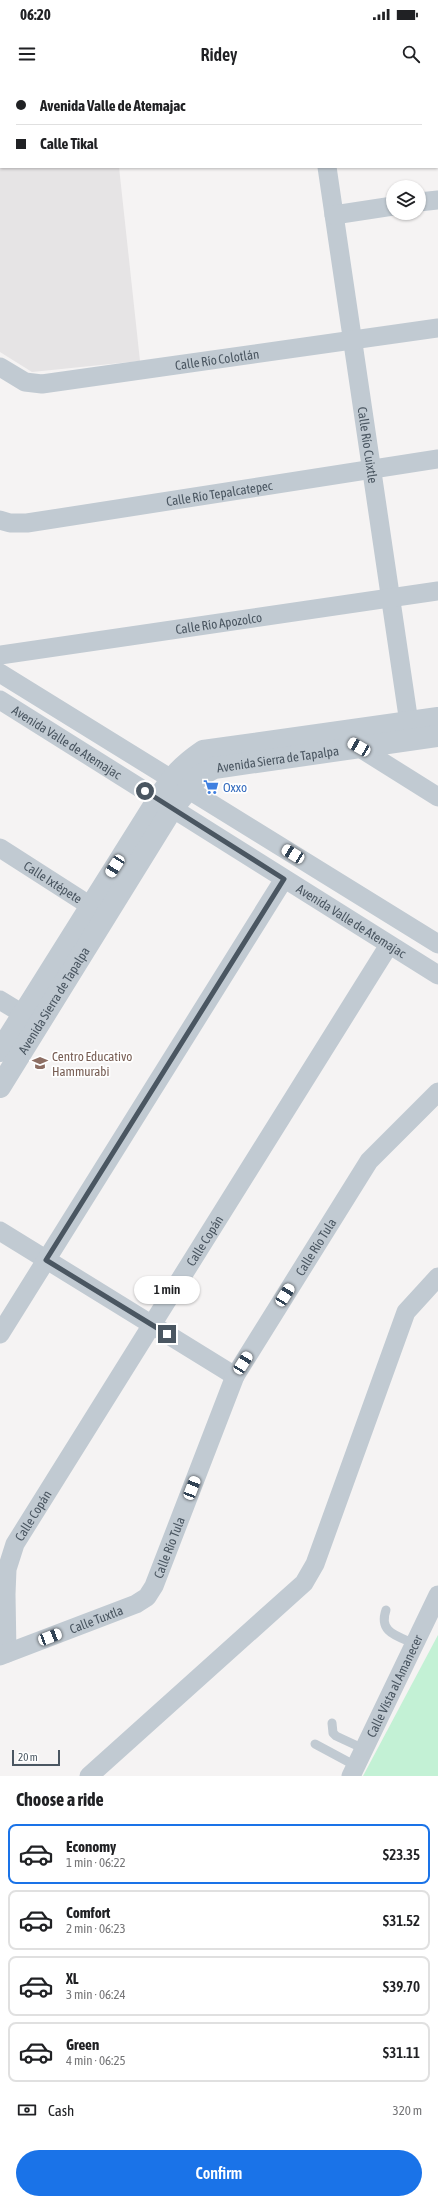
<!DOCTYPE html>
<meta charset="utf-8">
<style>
body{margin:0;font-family:"Asap Condensed",sans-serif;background:#f6f6f6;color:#202124;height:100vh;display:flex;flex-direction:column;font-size:15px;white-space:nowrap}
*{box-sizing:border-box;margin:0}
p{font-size:13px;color:#757577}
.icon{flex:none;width:22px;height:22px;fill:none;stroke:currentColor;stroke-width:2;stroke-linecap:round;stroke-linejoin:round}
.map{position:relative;height:1696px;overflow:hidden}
.side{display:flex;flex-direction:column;background:#fff;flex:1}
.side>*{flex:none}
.hud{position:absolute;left:0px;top:0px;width:438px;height:88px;box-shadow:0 1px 3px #0004;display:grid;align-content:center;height:88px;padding:0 16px;background:#fff}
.buttons{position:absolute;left:386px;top:100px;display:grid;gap:8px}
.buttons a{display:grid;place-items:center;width:40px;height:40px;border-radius:50%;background:#fff;box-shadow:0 1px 3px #0004;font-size:20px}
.scale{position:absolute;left:12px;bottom:10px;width:48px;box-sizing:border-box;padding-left:4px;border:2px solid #4a5661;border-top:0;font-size:11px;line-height:14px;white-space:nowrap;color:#4a5661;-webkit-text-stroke:3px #fff;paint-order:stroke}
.end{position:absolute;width:18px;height:18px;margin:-9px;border:5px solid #4a5661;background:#fff;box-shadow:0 0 0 2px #fff}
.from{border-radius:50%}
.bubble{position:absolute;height:28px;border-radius:14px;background:#fff;box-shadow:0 1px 3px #0004;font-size:13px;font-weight:600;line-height:28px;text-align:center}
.car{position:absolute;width:12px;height:24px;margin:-12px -6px;border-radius:5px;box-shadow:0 0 3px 1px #0007;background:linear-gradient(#fff 24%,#345 0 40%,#fff 0 76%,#345 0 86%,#fff 0)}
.hud b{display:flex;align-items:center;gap:14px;height:38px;font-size:15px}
.hud b+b{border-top:1px solid #e0e0e0}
.hud i{width:10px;height:10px;background:#202124}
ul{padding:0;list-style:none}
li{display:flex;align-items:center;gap:12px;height:60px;margin:0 8px 6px;padding:0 8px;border:2px solid #e0e0e0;border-radius:8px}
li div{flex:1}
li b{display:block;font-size:15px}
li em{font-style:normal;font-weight:600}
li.current{border-color:#1a73e8}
li>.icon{width:36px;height:36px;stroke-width:1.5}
h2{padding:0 16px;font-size:18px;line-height:48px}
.pay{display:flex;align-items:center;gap:10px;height:44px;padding:0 16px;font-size:15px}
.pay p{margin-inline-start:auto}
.cta{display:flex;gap:8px;margin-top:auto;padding:8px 16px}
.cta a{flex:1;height:46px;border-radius:24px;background:#1a73e8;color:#fff;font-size:16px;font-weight:600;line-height:46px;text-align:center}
.status{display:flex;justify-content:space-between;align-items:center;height:28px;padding:0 20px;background:#fff;direction:ltr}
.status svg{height:11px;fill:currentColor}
header{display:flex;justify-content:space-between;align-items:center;height:52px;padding:0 16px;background:#fff;font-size:18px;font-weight:600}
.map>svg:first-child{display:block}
</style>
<div class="status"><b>06:20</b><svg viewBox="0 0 49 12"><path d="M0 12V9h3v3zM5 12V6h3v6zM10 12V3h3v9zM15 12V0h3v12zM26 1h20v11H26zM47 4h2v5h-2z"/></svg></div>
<header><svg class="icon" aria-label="menu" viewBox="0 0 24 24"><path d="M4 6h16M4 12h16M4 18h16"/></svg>Ridey<svg class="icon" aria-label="search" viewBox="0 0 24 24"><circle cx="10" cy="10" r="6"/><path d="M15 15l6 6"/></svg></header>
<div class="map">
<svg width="438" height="1696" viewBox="0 0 438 1696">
<rect width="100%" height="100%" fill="#f5f3f3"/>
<path fill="#e6e4e5" d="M0 3 1 87H119L140 281 32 292 0 272Z"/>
<path fill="#c3f1d5" d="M438 1555V1696H363Z"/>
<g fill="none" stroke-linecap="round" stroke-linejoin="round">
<path stroke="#c1cad2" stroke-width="9" d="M386 1530C378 1553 398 1556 415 1564
M332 1643 333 1653 336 1656 364 1669
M315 1664 356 1686"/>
<g stroke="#c1cad2" stroke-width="19">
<path d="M20 0 21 1"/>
<path d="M314 0V1"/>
<path d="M376 1 382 0"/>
<path id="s1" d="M327 87 409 643"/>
<path d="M419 122 438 120"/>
<path d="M334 135 393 126"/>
<path id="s2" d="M0 287 25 302 42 304 438 248"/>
<path id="s3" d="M0 440 10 443H27L438 379"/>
<path id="s4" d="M0 575 438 511"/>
<path d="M0 593 438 864"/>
<path id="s5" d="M0 620 438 895"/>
<path d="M352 663 438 717"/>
<path id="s6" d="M0 768 103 834"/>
<path d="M0 920 36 942"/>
<path d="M0 1151 235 1296"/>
<path d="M0 1254 284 799"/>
<path id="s7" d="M7 1573 6 1514 7 1489 15 1464 389 865"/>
<path id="s8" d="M0 1576 136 1524 147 1517 154 1506 235 1296 369 1081 438 1012"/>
<path d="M89 1696 304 1503 315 1484 406 1232 438 1197"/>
<path id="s9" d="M351 1696 438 1515"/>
</g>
<g stroke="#c1cad2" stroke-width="22">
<path d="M0 971 158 719C172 697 181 686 203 671L438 638"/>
<path id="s10" d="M0 1007 172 729 199 696 214 688 438 656"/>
</g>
</g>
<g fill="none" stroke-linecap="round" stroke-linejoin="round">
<path stroke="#4a5661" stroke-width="5" d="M145 711 284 799 46 1180 167 1254"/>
</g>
<defs>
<symbol id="supermarket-bare" viewBox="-9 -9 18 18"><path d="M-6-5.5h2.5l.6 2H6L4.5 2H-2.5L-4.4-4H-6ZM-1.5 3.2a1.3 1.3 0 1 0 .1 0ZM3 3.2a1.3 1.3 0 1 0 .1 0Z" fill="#3f7fe0" stroke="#fff" stroke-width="2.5" paint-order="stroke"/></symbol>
<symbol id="school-bare" viewBox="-9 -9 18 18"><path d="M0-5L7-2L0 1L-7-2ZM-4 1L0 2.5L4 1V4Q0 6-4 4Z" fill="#8d6e63" stroke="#fff" stroke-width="2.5" paint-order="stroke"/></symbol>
</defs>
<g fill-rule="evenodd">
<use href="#supermarket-bare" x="200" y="696" width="22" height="22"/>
<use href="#school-bare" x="29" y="972" width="22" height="22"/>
</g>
<g text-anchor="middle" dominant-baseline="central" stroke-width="3.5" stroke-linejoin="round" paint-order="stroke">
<g font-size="13" fill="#4a5661" stroke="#fff">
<text stroke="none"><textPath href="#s2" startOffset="223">Calle Río Colotlán</textPath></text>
<text stroke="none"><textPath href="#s1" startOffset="281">Calle Río Cuixtle</textPath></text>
<text stroke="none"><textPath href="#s3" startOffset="222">Calle Río Tepalcatepec</textPath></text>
<text stroke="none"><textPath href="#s4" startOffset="221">Calle Río Apozolco</textPath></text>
<text stroke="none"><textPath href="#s5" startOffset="79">Avenida Valle de Atemajac</textPath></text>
<text stroke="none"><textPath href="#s10" startOffset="451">Avenida Sierra de Tapalpa</textPath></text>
<text stroke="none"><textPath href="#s6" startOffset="63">Calle Ixtépete</textPath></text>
<text stroke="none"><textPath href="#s5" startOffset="415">Avenida Valle de Atemajac</textPath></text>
<text stroke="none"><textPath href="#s10" startOffset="102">Avenida Sierra de Tapalpa</textPath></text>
<text stroke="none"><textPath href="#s7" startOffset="468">Calle Copán</textPath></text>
<text stroke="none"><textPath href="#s8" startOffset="549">Calle Río Tula</textPath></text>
<text stroke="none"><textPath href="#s7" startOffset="144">Calle Copán</textPath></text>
<text stroke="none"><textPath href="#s8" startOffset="213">Calle Río Tula</textPath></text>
<text stroke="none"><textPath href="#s8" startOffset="103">Calle Tuxtla</textPath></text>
<text stroke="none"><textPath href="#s9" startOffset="100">Calle Vista al Amanecer</textPath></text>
</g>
<g font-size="13" fill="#366cbe" stroke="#fff" text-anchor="start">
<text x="223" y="707">Oxxo</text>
</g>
<g font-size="13" fill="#785e54" stroke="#fff" text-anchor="start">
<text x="52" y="976">Centro Educativo<tspan x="52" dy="15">Hammurabi</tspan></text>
</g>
</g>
</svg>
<div class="buttons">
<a><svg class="icon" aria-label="layers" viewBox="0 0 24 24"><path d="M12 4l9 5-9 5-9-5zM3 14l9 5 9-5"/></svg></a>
</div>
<div class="scale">20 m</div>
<i class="end from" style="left:145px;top:711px"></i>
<i class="end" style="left:167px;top:1254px"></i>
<div class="bubble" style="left:134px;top:1196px;width:66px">1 min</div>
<i class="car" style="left:359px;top:667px;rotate:300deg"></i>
<i class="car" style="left:293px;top:774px;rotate:302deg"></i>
<i class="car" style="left:115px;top:786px;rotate:213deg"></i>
<i class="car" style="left:285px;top:1215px;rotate:32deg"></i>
<i class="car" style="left:243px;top:1283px;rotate:32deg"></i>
<i class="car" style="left:192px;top:1408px;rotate:21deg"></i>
<i class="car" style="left:50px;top:1557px;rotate:69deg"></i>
<div class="hud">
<b><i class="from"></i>Avenida Valle de Atemajac</b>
<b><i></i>Calle Tikal</b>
</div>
</div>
<section class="side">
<h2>Choose a ride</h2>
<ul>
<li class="current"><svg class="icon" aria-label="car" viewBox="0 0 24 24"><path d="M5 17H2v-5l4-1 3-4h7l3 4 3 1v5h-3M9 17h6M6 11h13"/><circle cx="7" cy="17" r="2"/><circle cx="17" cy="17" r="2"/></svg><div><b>Economy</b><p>1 min · 06:22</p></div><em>$23.35</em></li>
<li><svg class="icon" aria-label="car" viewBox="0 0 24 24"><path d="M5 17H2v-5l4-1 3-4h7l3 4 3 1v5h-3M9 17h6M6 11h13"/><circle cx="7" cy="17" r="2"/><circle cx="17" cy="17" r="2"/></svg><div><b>Comfort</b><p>2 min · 06:23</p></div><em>$31.52</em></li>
<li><svg class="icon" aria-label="car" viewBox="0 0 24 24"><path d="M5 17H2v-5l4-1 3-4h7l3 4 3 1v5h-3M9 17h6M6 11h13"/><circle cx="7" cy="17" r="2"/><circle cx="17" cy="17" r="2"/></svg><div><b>XL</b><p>3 min · 06:24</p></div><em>$39.70</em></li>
<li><svg class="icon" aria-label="car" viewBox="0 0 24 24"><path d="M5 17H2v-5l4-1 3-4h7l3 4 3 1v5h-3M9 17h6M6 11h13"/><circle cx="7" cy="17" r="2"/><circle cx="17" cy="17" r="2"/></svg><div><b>Green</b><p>4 min · 06:25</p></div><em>$31.11</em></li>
</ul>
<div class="pay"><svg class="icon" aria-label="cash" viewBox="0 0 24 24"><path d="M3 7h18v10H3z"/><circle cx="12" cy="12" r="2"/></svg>Cash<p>320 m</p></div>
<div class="cta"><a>Confirm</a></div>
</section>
